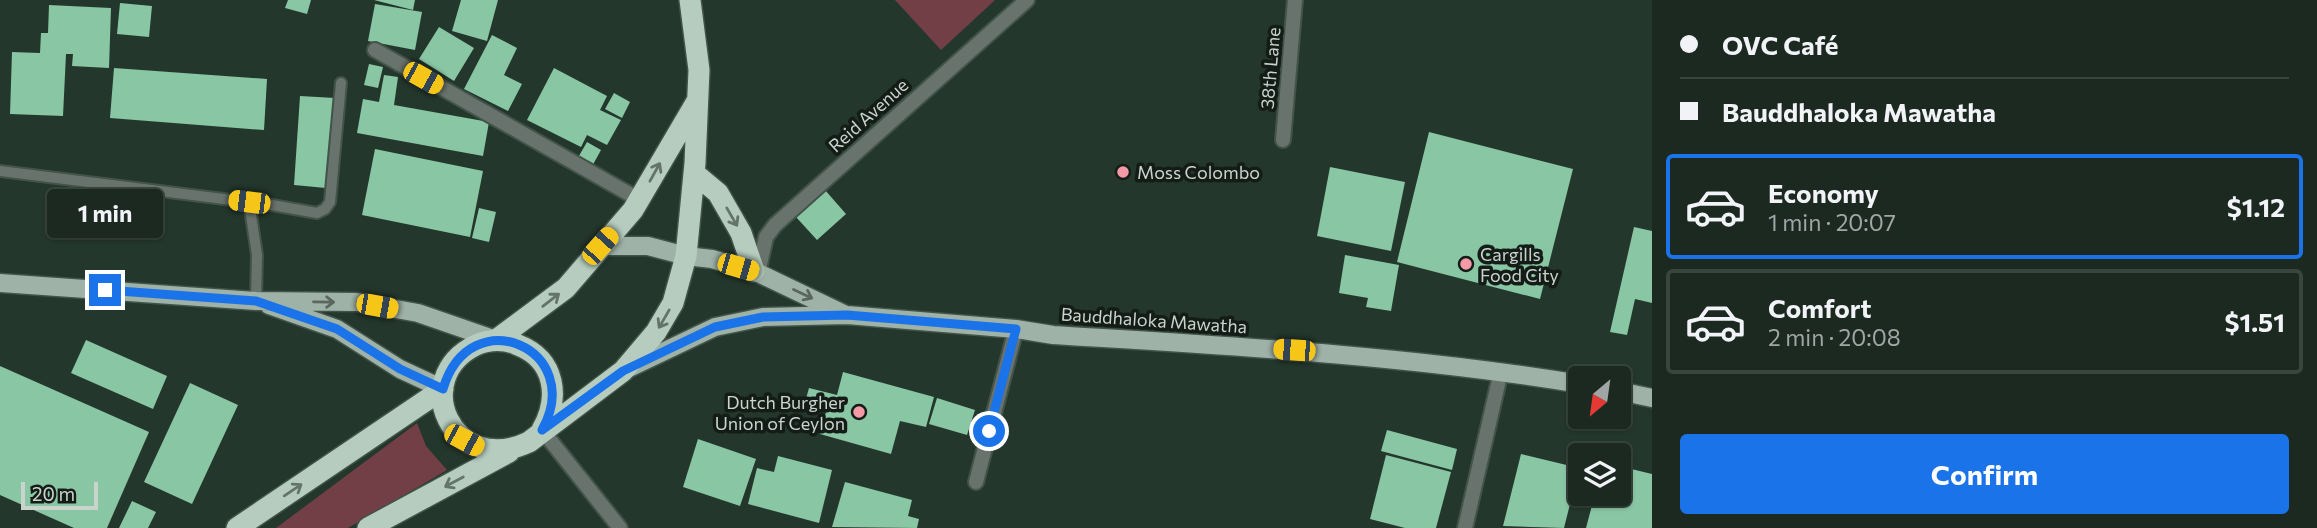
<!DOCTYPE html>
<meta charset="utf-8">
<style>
body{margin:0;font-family:Commissioner,sans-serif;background:#24312a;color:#f1f3f6;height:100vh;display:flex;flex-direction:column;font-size:26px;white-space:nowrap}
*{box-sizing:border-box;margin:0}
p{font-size:23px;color:#a0a6a5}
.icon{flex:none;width:38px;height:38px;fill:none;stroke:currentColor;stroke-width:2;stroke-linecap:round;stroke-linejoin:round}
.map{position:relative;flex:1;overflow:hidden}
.drawer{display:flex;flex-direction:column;background:#1b2921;width:665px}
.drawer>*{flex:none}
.top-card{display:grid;align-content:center;height:154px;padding:0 28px;background:#1b2921}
.needle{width:46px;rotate:209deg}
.tools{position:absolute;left:1568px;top:366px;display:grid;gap:14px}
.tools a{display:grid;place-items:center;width:63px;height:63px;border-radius:7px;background:#1b2921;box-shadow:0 2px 5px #0004,0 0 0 2px #39453f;font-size:35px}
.scale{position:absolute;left:21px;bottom:18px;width:77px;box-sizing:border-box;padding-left:7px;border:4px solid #c9d4cd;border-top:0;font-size:19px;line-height:24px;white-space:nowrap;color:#c9d4cd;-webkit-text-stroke:5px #141c17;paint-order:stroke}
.end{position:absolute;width:32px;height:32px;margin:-16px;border:9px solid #1a73e8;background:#fff;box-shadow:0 0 0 4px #fff}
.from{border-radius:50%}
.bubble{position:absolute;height:49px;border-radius:7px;background:#1b2921;box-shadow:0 2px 5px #0004,0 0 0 2px #39453f;font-size:23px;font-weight:700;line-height:49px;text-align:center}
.car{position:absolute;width:21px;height:42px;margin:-21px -10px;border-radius:9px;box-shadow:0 0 5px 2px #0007;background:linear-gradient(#f5c518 24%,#345 0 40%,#f5c518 0 76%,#345 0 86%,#f5c518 0)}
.top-card b{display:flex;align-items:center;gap:24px;height:66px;font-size:26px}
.top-card b+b{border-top:2px solid #39453f}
.top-card i{width:18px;height:18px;background:#f1f3f6}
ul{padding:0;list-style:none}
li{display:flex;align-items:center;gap:21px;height:105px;margin:0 14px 10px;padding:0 14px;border:4px solid #39453f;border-radius:7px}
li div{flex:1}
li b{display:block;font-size:26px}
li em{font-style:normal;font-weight:700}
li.active{border-color:#1a73e8}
li>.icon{width:63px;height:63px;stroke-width:1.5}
.cta{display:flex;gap:14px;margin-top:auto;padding:14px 28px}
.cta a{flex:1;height:80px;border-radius:7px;background:#1a73e8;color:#fff;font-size:28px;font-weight:700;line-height:80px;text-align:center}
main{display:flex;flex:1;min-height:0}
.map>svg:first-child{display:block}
</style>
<main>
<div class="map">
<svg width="1652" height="528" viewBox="0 0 1652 528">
<rect width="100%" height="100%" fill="#24372c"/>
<path fill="#733f47" d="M895 0H995L941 50Z
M417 423 426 446 447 470 348 528H276Z"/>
<path fill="#89c6a4" d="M288 0H311L307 14 285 8Z
M374 0H415L413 10Z
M461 0H498L487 41 452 31Z
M120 3 152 6 149 37 117 34Z
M375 4 422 12 415 50 368 41Z
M49 5 111 8 109 68 72 66 73 54H66L63 116 10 114 12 52 40 53 41 33H48Z
M439 27 474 48 454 81 419 59Z
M492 35 517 48 504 75 522 84 508 111 464 89Z
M369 64 383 67 378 88 364 85Z
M114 68 267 79 264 130 110 118Z
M554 68 607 96 600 110 621 120 607 145 587 135 581 147 527 120Z
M384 75 398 77 394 105 489 122 483 156 357 133 363 99 379 102Z
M614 93 630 102 622 118 605 109Z
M300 96 335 98 326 188 294 185Z
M1429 132 1573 169 1540 299 1397 262Z
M587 142 601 150 590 170 576 161Z
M375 149 483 171 470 237 362 215Z
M1330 167 1405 182 1391 251 1317 236Z
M825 190 846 214 817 240 796 217Z
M479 208 496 212 489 242 472 238Z
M1634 227 1652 231V303L1635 299 1627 335 1610 332Z
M1345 255 1399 265 1391 311 1366 307 1368 298 1339 293Z
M86 340 167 376 153 409 71 373Z
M0 366 149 432 107 528H74L0 495Z
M843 372 934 397 926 427 900 421 891 454 820 434 826 412 804 406 809 388 837 395Z
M190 383 238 405 192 504 144 482Z
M937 398 975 410 967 435 929 424Z
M1387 430 1457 449 1452 470 1381 451Z
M698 439 756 459 740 506 683 487Z
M1521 454 1579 468 1564 528 1503 526Z
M1386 455 1451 472 1436 528H1405L1370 519Z
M778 456 832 470 819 523 748 504 757 468 774 472Z
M1619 466 1652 474V528H1586L1595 494H1619Z
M845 482 912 500 908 516 919 519 917 528 832 527Z
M132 501 156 512 148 528H119Z"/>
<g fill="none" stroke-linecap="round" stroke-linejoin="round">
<defs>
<path id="lane" d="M0 171 272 205 317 213 325 209 330 202 341 83
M249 202 257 255 256 301"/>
<path id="street" d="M375 50 640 200
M1283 140 1295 0
M758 273 766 237 775 225 1027 0
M542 430 620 528
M976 482 1016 329
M1465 528 1501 371"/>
<path id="primary" d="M600 246H648L686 256 712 259 754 271 844 314
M0 283 256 301 357 302 418 313 496 340
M269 305 337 329 400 369 443 389
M625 370 715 327 763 317 847 315 1016 329 1053 335C1230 346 1405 355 1580 384
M1619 391 1652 398"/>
<path id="highway" d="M694 173 718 193 741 233 754 271
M496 340 566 288 633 210 697 101
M542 430C560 398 556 360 518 345 506 339 489 339 476 345 408 378 452 478 529 442L623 371 656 332 673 303 686 256 695 163 699 70 690 0
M237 528 443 389
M368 528 509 452"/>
</defs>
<use href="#lane" stroke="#425349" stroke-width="14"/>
<use href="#street" stroke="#425349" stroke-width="18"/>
<use href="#primary" stroke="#425349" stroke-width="21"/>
<use href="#highway" stroke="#425349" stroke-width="24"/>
<use href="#lane" stroke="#69736d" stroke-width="10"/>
<use href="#street" stroke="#69736d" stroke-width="14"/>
<use href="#primary" stroke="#9fb2a7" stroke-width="18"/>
<use href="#highway" stroke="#b5ccbe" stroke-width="21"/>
</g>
<defs><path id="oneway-shaft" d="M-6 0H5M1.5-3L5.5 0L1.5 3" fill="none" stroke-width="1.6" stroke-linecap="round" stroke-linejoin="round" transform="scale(1.75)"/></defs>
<g stroke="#64746a">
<use href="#oneway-shaft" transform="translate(655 172) rotate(-61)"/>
<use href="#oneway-shaft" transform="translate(732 217) rotate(60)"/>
<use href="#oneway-shaft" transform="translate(551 300) rotate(-38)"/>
<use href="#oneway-shaft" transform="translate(664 319) rotate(120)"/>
<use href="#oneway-shaft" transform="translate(454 482) rotate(152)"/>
<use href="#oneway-shaft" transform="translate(293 490) rotate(-34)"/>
</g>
<g stroke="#5a675f">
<use href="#oneway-shaft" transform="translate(803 294) rotate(25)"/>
<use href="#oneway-shaft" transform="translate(324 302) rotate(1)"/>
</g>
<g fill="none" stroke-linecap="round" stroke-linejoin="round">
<path stroke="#1a73e8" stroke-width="9" d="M105 290 256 301 337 329 400 369 443 389C470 298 587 349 542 430L623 371 715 327 763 317 847 315 1016 329 989 431"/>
</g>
<g fill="#f49aa6" stroke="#141c17" stroke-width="2.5">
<circle cx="1123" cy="172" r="7"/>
<circle cx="1466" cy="264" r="7"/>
<circle cx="859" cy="412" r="7"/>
</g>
<g text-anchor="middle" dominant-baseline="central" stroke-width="7" stroke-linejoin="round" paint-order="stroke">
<g font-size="18" fill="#c9d4cd" stroke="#141c17">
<text transform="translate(1270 68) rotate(-85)">38th Lane</text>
<text transform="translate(868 115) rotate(-42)">Reid Avenue</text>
<text transform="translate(1154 320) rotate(4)">Bauddhaloka Mawatha</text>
</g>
<g font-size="18" fill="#c9d4cd" stroke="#141c17" text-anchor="start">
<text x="1137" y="172">Moss Colombo</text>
<text x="1480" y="254">Cargills<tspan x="1480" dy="21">Food City</tspan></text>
<text x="845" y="402" text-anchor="end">Dutch Burgher<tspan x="845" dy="21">Union of Ceylon</tspan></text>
</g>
</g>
</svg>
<div class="tools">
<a><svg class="needle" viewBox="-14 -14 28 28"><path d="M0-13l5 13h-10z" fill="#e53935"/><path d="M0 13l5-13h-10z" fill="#a0a6a5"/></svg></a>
<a><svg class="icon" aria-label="layers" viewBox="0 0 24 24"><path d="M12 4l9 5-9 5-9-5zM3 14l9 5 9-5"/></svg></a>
</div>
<div class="scale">20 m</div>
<i class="end from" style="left:989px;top:431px"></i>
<i class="end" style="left:105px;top:290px"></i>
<div class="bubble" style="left:47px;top:189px;width:116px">1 min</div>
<i class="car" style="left:423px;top:78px;rotate:119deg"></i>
<i class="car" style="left:249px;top:202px;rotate:277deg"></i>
<i class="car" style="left:600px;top:246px;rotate:42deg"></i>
<i class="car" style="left:738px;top:267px;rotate:106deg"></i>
<i class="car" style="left:377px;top:306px;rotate:100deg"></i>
<i class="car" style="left:1294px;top:350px;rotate:274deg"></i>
<i class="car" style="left:464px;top:440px;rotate:118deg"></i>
</div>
<section class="drawer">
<div class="top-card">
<b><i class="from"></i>OVC Café</b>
<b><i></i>Bauddhaloka Mawatha</b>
</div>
<ul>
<li class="active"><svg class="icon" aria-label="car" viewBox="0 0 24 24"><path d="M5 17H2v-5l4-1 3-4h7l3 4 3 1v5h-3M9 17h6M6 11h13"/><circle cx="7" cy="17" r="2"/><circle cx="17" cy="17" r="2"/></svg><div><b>Economy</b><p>1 min · 20:07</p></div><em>$1.12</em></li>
<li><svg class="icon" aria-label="car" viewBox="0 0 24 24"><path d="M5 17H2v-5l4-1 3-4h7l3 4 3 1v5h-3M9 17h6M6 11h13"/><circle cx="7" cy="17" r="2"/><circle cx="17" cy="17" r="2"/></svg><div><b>Comfort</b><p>2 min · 20:08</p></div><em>$1.51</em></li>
</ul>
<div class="cta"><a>Confirm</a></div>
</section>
</main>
